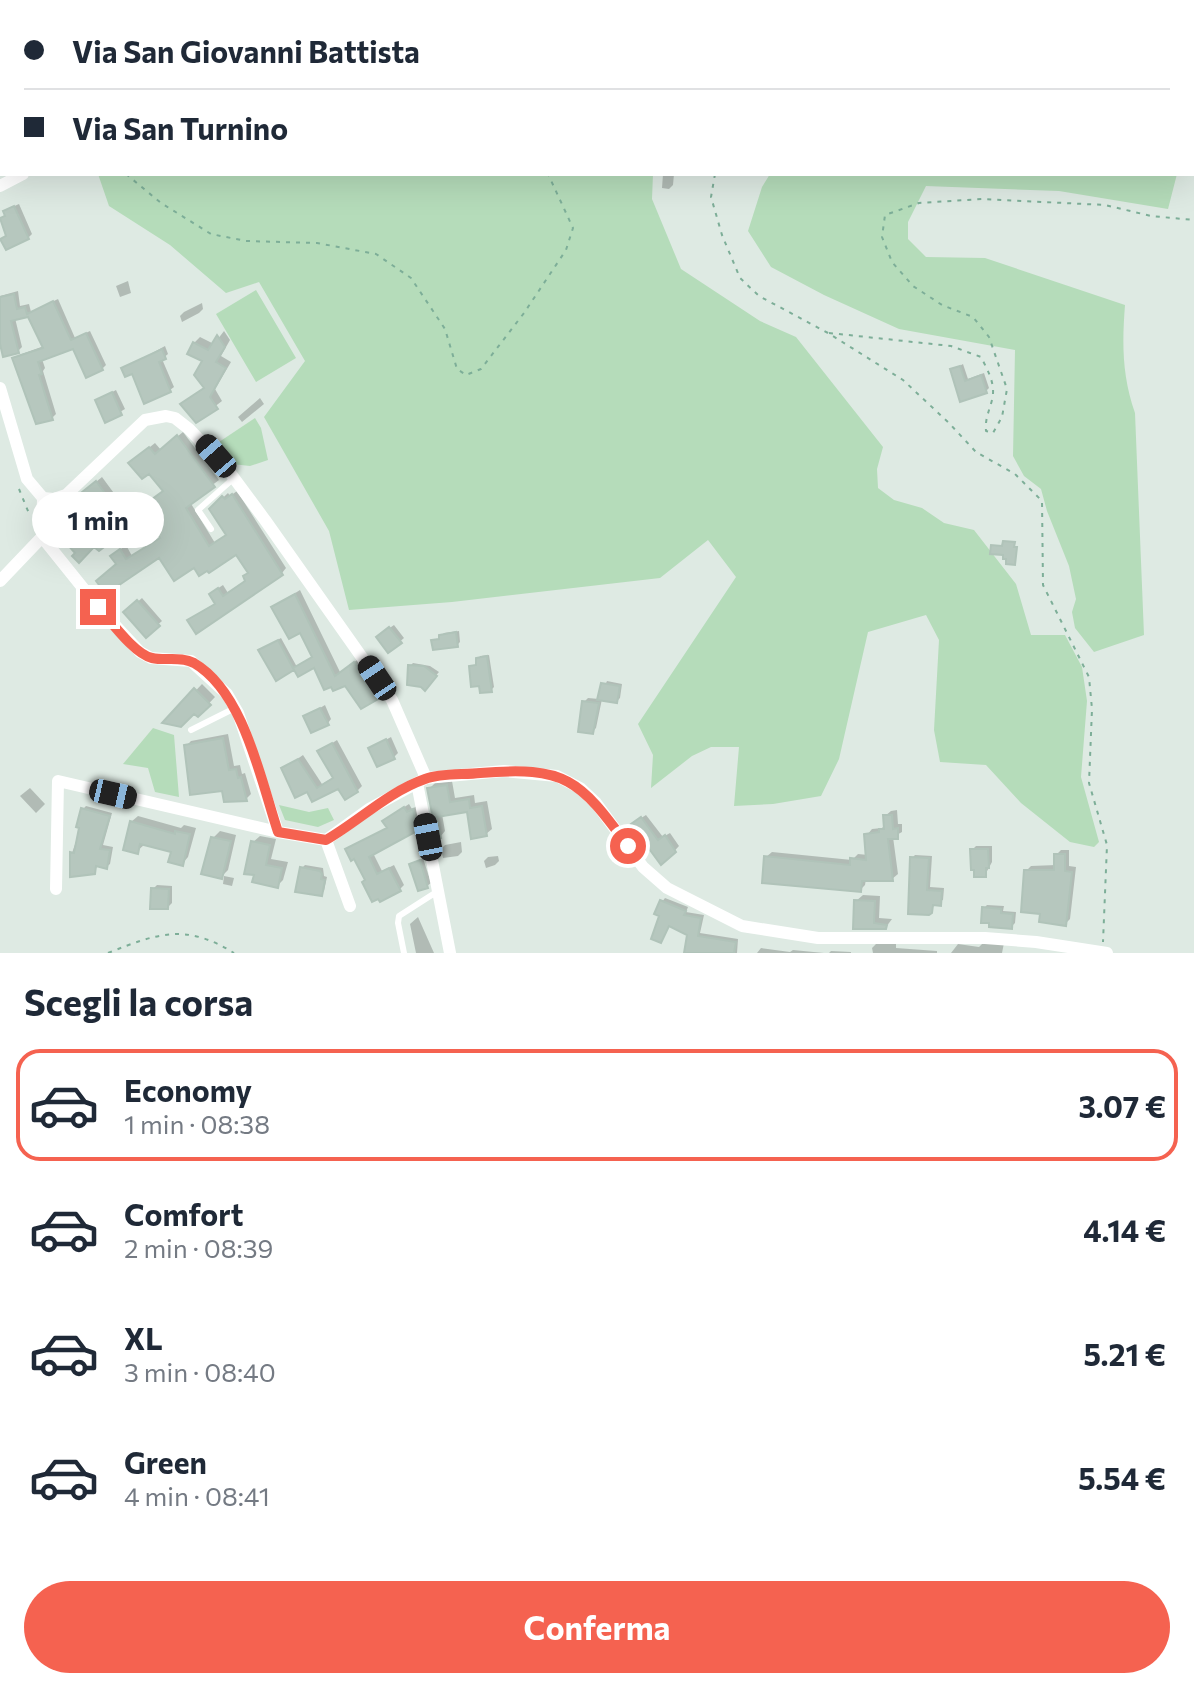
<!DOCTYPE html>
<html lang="it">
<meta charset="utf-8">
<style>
body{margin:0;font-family:Commissioner,sans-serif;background:#f2f2f3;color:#1f2937;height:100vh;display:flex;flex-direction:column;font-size:30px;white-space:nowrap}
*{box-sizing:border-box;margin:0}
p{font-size:26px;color:#747a83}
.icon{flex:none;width:44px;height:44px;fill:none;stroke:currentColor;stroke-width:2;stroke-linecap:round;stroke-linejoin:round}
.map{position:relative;height:953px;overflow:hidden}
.drawer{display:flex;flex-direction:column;background:#fff;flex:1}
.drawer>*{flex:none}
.guide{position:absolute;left:0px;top:0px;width:1194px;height:176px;box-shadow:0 8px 32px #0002;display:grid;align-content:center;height:176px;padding:0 24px;background:#fff}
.end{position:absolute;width:36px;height:36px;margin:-18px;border:10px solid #f56250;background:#fff;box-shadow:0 0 0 4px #fff}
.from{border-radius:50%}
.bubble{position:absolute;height:56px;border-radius:28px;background:#fff;box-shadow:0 8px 32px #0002;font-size:26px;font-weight:700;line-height:56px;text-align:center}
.car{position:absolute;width:24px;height:48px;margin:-24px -12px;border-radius:10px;box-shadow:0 0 6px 2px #0007;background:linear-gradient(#222 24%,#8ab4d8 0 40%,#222 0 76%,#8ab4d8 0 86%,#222 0)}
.guide b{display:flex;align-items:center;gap:28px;height:76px;font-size:30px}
.guide b+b{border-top:2px solid #e0e1e3}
.guide i{width:20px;height:20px;background:#1f2937}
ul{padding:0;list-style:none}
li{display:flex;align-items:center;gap:24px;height:112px;margin:0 16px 12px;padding:0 8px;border:4px solid transparent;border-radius:24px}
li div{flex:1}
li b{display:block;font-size:30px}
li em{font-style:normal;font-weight:700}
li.current{border-color:#f56250}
li>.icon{width:72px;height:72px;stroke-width:1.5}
h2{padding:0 24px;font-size:36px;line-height:96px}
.cta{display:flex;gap:16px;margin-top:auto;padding:16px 24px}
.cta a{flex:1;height:92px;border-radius:48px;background:#f56250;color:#fff;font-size:32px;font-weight:700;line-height:92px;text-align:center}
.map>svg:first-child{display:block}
</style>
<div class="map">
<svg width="1194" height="953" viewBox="0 0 1194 953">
<rect width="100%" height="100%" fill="#deeae3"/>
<path fill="#b5dcba" d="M222 0H553L218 2Z
M841 0H1194L1192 111V2Z
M98 174H653L652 199 681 269 760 321 796 337 883 447 877 469 878 488 894 500 922 508 944 523 974 530 1016 584 1031 635H1065L1082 667 1087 701 1081 777 1099 842 1094 847 1070 842 1021 803 986 765 940 762 934 730 939 640 926 615 868 632 839 759 821 796 773 804 734 806 739 747H711L692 756 651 788 653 755 638 724 736 577 708 540 660 578 452 602 349 610 329 531 264 417 305 361 259 282 226 293 170 245 109 206Z
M770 174H1177L1168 209 1059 191 926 186 908 222V239L926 257 985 258 1125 305C1122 343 1122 376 1135 413L1144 635 1094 652 1075 628 1072 612 1076 599 1069 566 1047 511 1041 489 1024 476 1013 456 1015 350 899 329 824 295 771 267 748 231 762 187Z
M256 290 296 358 256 382 216 314Z
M255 418 261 428 268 460 250 466 232 464 216 444Z
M153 728 174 735 179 797 155 792 148 768 123 764Z
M279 805 309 812 328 808 334 820 318 827 285 820Z"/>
<path fill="#0003" d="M663 174H674L673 185 669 189 662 188Z
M19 204 32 234 28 238 8 234 1 219 10 208Z
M128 281 131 293 120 297 116 286Z
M18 291 20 306 29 304 31 312 58 299 75 338 90 331 106 365 102 369 74 347 42 359 45 368 43 371 56 414 52 418 15 359 19 355 44 346 29 315 15 318 22 347 18 351 0 334V296Z
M202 303 203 309 199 313 182 322 180 316 184 312Z
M224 331 230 340 221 356 231 362 215 389 222 401 196 421 206 387 204 361 194 343 200 337 214 344Z
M165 346 168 354 162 359 174 387 170 390 123 369Z
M963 364 968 379 984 373 989 388 985 392 962 399 952 370Z
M116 390 125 409 106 420 97 400Z
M260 398 264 404 242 422 238 417Z
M183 432 219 480 190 502 215 543 228 534 211 509 228 493 230 496 237 491 286 568 282 573 189 620 217 602V589L223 585 228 593 247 580 250 572 237 552 195 565 160 555 118 564V551L126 545 132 556 161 537 165 490 136 458 155 443 161 450Z
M102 477 119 500 99 516 112 537 106 542 80 521 74 500Z
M300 590 340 672 360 658 384 692 379 697 345 683 315 665 298 674 294 667 293 669 263 648 281 638 297 667 314 656 301 631 273 607Z
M142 598 162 621 146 635 126 612Z
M394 625 404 638 389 651 381 634Z
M459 631 460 642 457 645 434 641 441 637 444 633Z
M489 655 494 687 491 690 471 667 478 663 480 656Z
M413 663 430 666 439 672 425 688 410 666Z
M607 681 622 684 620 698 617 701 602 699 596 728 592 732 584 702 588 698 599 699Z
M202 684 215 697 198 715 195 711 166 722Z
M325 705 331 719 328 723 305 717Z
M228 734 234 766 240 765 242 774 245 773 251 794 246 799 186 746 191 741Z
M391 737 398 753 394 757 371 748Z
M337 740 362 786 357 791 339 786 308 789 283 769 303 755 322 784 334 777 320 751Z
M452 781 455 798 474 795 475 803 487 801 492 829 486 834 468 810 442 814 445 831 440 837 429 789 435 783Z
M30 788 45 804 36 813 20 796Z
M409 804 412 809 417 806 421 825 373 853 382 871 394 865 404 885 400 889 367 879 355 856 347 849 388 827 389 817Z
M86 806 112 813 103 845 113 847 110 864 106 867 98 864 94 872 72 853 81 827 83 809Z
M897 810 898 824H902V832L893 837 898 874 892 879H866L865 885 860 890 766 857 772 852 852 860 858 854 868 855 867 835 872 829 882 828 886 824 885 816 891 811Z
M646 815 663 837 670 833 679 846 669 857 638 820Z
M138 816 181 828 184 825 196 828 188 857 182 864 173 850 144 845 137 851 131 822Z
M220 831 236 835 228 870 221 877 213 838Z
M260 836 276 839 271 859 288 862 283 880 277 886 253 842Z
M461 842 462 852 458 856 443 858 441 849 445 845Z
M976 846H992V862L985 875 972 850Z
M1061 850H1069V866L1076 867 1070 919 1065 924 1026 871 1031 866 1056 865V855Z
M915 855 932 856 930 887 944 888 943 900 935 903 931 911 912 858Z
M498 856 499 861 495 865 486 868 484 861 488 857Z
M423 858 431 883 427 886 411 864Z
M305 865 323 868 324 876 327 877 324 891 321 894 302 868Z
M224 876 234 878 232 886 223 884Z
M157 885 172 886V903L168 907 153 889Z
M863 895 880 896 879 918 892 919 886 927H855L856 901Z
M665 898 688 907 686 912 704 915 700 933 738 939 737 953H686L689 934 670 924 661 941 662 902Z
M987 905 1004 906 1003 911 1016 912 1015 923 1011 927 984 908Z
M418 917 434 953H416L410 924Z
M984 942 1004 943 1002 953H951L958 944 979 947Z
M877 943H896V948L937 951V953H873L872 948Z
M761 948 790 952 793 950 824 953H757Z
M831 951 851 952V953H829Z"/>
<path fill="#b6c7be" stroke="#b0c3b9" stroke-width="2" d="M14 206 29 239 6 250 0 239 6 236 0 218 5 216 3 211Z
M14 294 17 309 25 307 27 314 53 301 71 340 86 333 103 370 86 378 73 349 38 362 42 374 39 375 53 420 36 424 12 358 43 348 28 317 11 321 19 353 3 357 0 344V297Z
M217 335 225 347 216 362 226 368 210 397 218 409 196 423 180 404 204 388 194 375 202 361 187 354 193 342 208 350Z
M162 349 166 359 159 362 171 392 144 404 132 374 125 377 121 368Z
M960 366 965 381 981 375 987 393 960 402 950 369Z
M112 392 122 415 105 423 95 400Z
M177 435 215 487 186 508 209 546 226 535 209 509 222 496 225 499 232 494 283 575 196 634 187 620 215 604 209 594 218 588 223 596 245 581 243 576 248 573 236 555 209 573 207 571 199 576 194 568 174 581 159 558 106 594 96 581 116 564 110 556 120 549 126 559 160 538 141 507 163 491 149 474 142 479 128 463 149 447 155 454Z
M96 481 115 507 94 522 108 544 99 551 94 547 79 563 72 556 75 553 59 535 78 522 66 505Z
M1003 541 1015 542 1014 547H1017L1015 565 1006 564V559H1003V555L990 554 991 545 1002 546Z
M295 594 335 676 354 662 380 698 361 709 345 686 333 691 331 687 324 690 314 668 298 677 293 668 312 657 300 633 289 639 271 607Z
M137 600 160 626 146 638 123 612Z
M389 627 402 643 388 653 376 637Z
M456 632 458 647 433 650 431 640 439 639V635Z
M278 640 294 670 276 681 258 650Z
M487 656 492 692 480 693 479 686 471 687 469 666 476 665V658Z
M408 665 424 666 437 676 425 691 421 687 407 685Z
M601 683 620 686 617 703 597 700Z
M194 688 211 705 198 717 194 714 181 727 162 723Z
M582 701 599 703 593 734 578 732Z
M320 708 329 725 311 733 303 716Z
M223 738 229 770 236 769 238 778 241 777 247 801 224 802 222 791 190 795 184 745Z
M386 739 395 759 377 767 368 748Z
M332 743 358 792 345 800 338 789 312 802 307 792 295 798 281 768 298 759 317 788 333 778 317 751Z
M447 785 450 802 469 799 470 808 482 806 487 836 471 839 467 812 437 817 441 838 437 839 427 788Z
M404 807 407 812 413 809 417 831 369 857 377 874 389 868 401 891 380 902 378 899 372 902 362 882 365 880 354 859 351 861 345 849 387 828 382 821Z
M81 808 110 816 100 849 110 850 107 869 96 866 95 874 70 877V852L74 853 79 828 76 827Z
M883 815H892L893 829 898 828V839H888L893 881H862L861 892 762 883 764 856 850 865V858L866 860 864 834 879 832V829H884Z
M641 817 658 840 665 835 676 852 661 865 631 824Z
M130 821 175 834V831L190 834 183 866 168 862 171 852 140 844 138 854 123 850Z
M211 837 231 841 222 879 201 874Z
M251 841 270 845 266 865 282 868 278 888 252 882 254 875 244 874Z
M970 849H988L989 868H986V877H974V870H971Z
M1054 854H1065V871L1072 872 1066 926 1039 922 1040 914 1021 912 1024 870H1054Z
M910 857 929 858 927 890 942 891 941 906 933 905 932 913 929 915 908 914Z
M420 860 428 888 418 891 409 864Z
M300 867 320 871 322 874 321 879 325 880 322 896 295 892Z
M151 888 169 889 168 909H150Z
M660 900 686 911 684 915 701 918 698 936 736 942 734 953H684L687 935 669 926 661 943 651 939 659 916 654 914Z
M854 900 875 901 874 923 887 925 886 929H853Z
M982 907 1001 909V913L1013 914 1012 929 989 927V923H981Z"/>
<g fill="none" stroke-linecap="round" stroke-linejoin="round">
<path stroke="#7dae98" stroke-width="2" stroke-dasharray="4 6" stroke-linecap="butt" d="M696 0V2
M126 174 161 203 211 234 246 241 317 243 376 254 411 278 445 329 457 369 466 375 481 369 524 313 566 250 573 228 548 174
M715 174 711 197 722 235 740 278 759 296 828 333 903 380 949 423 976 452 1015 474 1042 501 1043 585 1089 677 1092 709 1089 783 1107 845 1103 942
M829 333 951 346 981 357C988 371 996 384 992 400 989 412 985 418 986 431L993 433 1002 417 1007 389 989 337 973 317 942 305 913 286 892 262 882 237 885 215 919 203 982 199 1105 205 1151 216 1194 220
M19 489 30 516
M108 953C158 933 186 923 234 953"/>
<path stroke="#fff" stroke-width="6" d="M211 529 198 510 234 478
M191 730 235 708
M404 953 398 923 399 916 438 891"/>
<path stroke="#fff" stroke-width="12" d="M0 186 23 174
M0 388 27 479 43 498 54 499 66 495 145 420 166 416 175 418 189 429 228 470 265 520 392 700 426 778
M42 537 99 608 140 652 151 658 191 661 227 694 238 713 278 832
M0 581 42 537 43 498
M417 783 450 953
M326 840 350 906
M56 889 58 781 278 832 326 840 369 809 426 778 504 771 557 776 580 788 596 803 643 867 667 888 742 926 818 938H985L1036 942 1107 953"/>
</g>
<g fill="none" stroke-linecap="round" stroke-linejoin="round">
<path stroke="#f56250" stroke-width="10" d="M98 607C110 620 134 654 152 658 166 661 181 656 194 663 244 692 261 781 278 832L326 840C359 821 388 792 425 779 441 773 463 775 480 773 566 766 579 779 628 846"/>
</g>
</svg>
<i class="end from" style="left:628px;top:846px"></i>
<i class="end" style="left:98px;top:607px"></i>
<div class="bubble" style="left:32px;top:492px;width:132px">1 min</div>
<i class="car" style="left:216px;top:456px;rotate:319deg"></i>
<i class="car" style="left:377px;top:678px;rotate:326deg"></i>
<i class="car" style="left:113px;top:794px;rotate:103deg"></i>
<i class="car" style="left:428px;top:837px;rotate:349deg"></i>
<div class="guide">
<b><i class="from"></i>Via San Giovanni Battista</b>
<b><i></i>Via San Turnino</b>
</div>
</div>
<section class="drawer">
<h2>Scegli la corsa</h2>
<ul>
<li class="current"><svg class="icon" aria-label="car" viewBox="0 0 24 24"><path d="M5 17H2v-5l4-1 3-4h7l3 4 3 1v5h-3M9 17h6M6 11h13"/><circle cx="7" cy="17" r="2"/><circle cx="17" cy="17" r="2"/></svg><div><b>Economy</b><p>1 min · 08:38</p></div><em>3.07 €</em></li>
<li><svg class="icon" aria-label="car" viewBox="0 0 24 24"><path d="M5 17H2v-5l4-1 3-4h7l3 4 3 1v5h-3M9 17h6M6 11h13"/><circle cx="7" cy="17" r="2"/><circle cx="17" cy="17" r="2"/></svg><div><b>Comfort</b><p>2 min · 08:39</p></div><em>4.14 €</em></li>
<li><svg class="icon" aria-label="car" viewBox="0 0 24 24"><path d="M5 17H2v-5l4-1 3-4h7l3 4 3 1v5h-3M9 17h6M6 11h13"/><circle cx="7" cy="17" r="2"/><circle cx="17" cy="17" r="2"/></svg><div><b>XL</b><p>3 min · 08:40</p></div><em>5.21 €</em></li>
<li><svg class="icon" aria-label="car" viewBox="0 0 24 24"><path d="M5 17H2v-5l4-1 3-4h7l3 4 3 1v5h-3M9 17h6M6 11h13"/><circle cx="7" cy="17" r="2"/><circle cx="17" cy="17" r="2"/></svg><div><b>Green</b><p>4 min · 08:41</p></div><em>5.54 €</em></li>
</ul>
<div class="cta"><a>Conferma</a></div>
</section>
